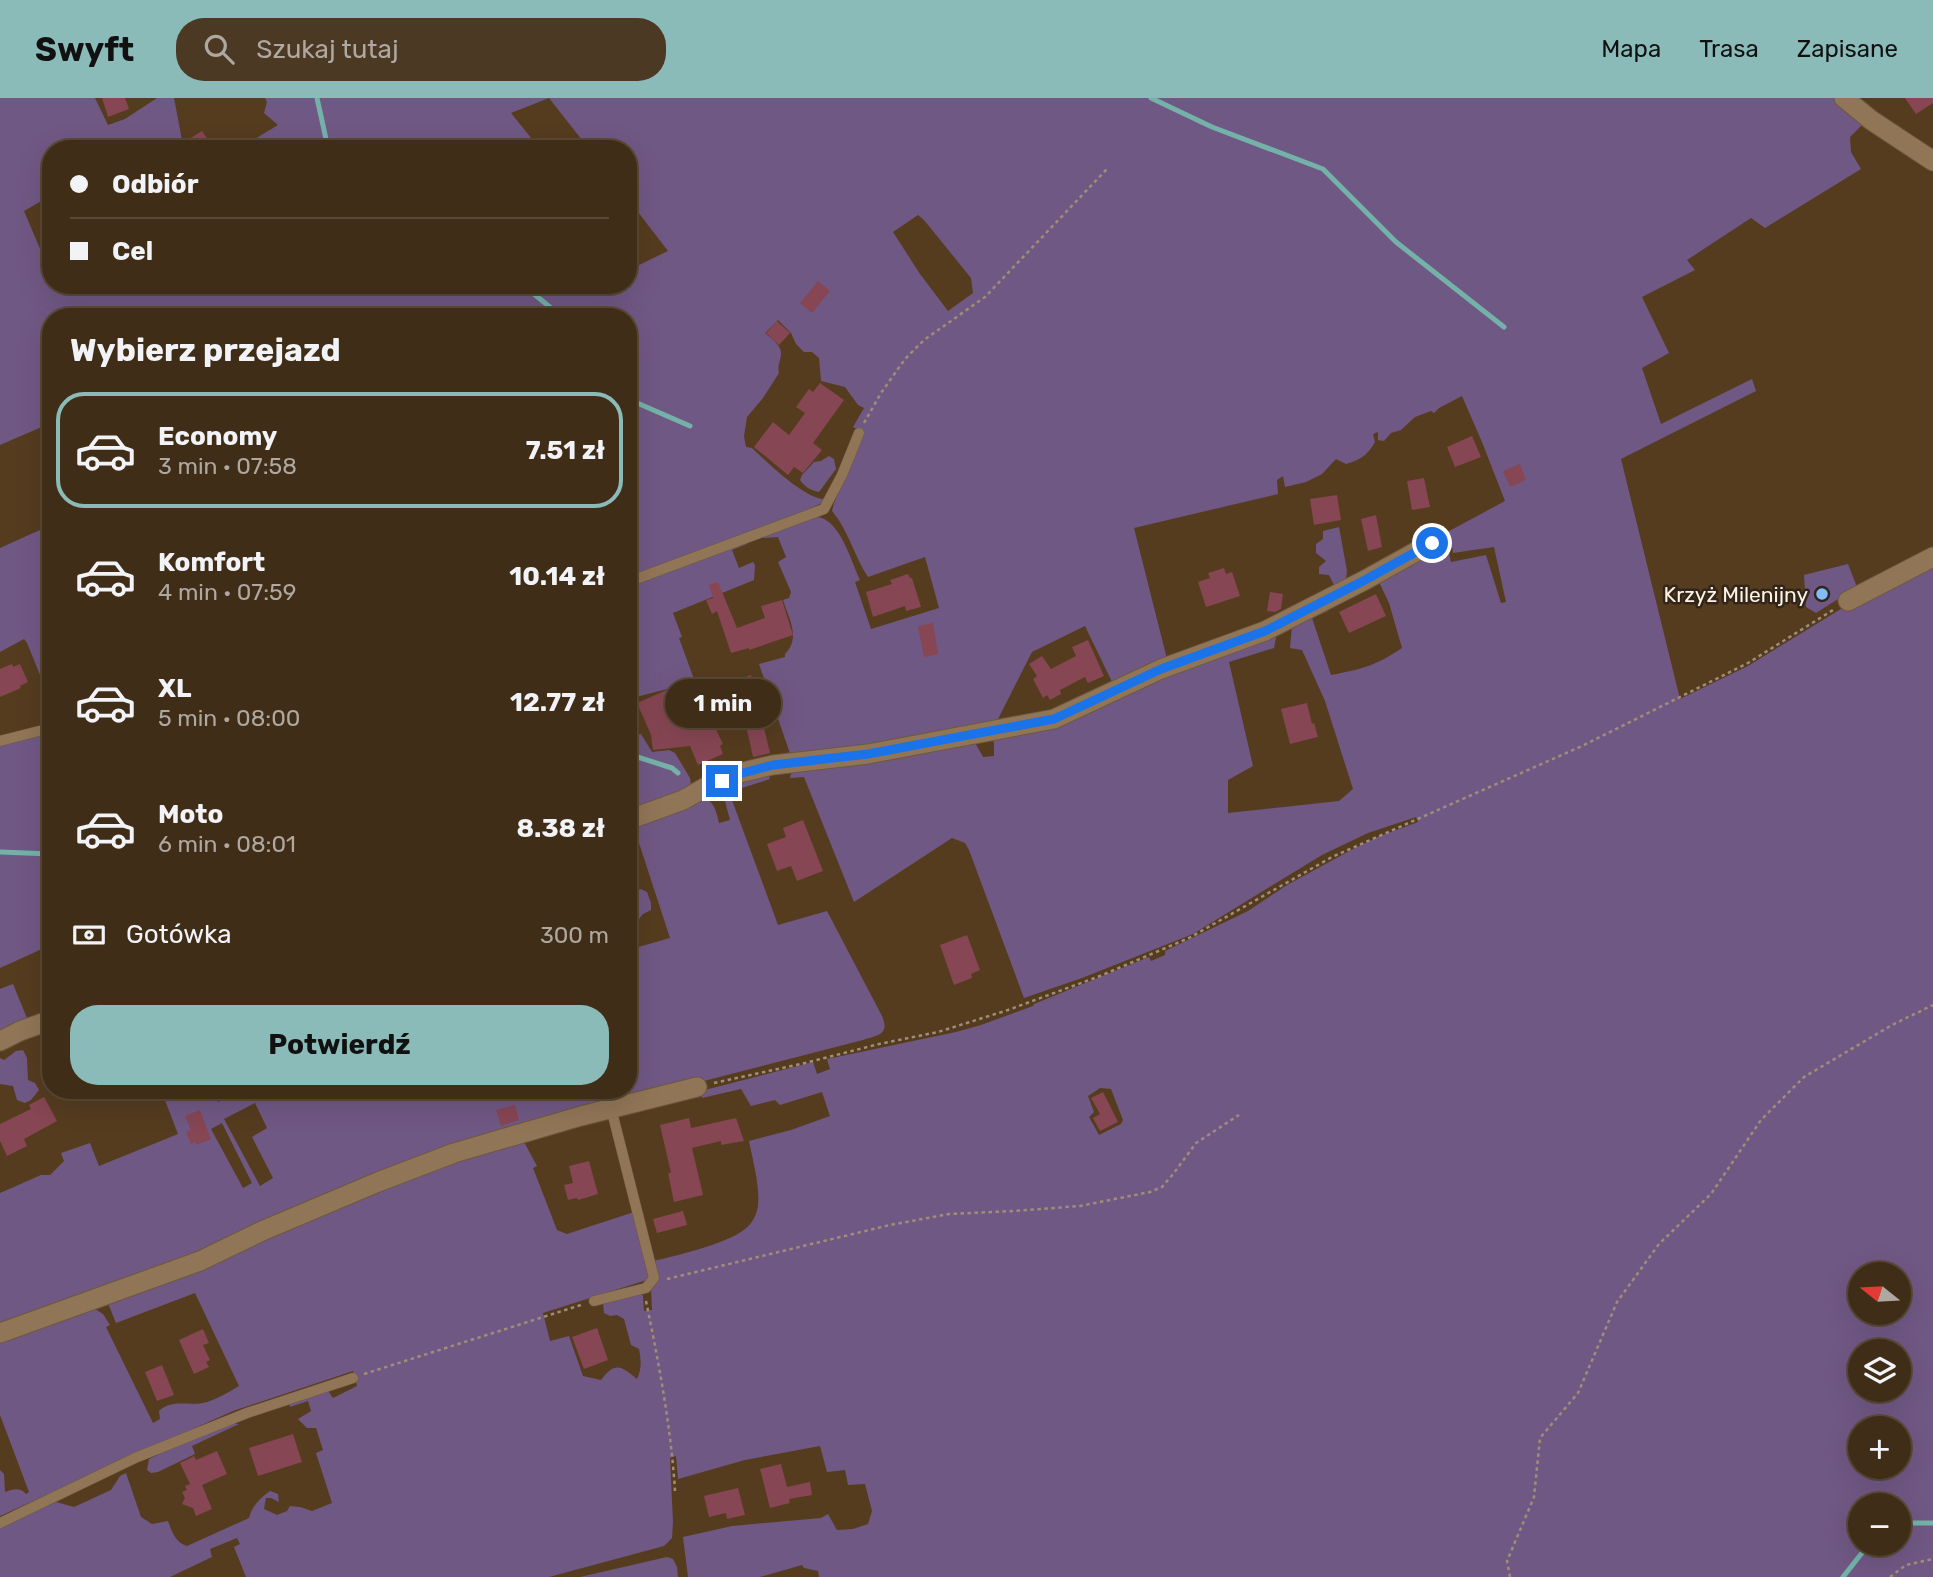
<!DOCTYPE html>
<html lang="pl">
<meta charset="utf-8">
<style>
body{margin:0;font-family:Rubik,sans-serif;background:#4b3924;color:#f1f3f6;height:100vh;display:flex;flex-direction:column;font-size:26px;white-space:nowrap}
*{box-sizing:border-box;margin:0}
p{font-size:23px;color:#aea8a1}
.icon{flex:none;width:38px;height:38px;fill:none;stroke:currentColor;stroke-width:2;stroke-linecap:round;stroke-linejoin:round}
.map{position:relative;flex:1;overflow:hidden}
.panel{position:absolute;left:42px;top:210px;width:595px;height:791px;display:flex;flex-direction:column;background:#402d17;border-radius:28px;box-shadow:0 7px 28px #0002,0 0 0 2px #594936}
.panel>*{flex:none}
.guide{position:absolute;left:42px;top:42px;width:595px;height:154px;border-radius:28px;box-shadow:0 7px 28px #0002,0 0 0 2px #594936;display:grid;align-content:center;height:154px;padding:0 28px;background:#402d17}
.needle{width:46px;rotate:288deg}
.controls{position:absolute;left:1848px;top:1164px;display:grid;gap:14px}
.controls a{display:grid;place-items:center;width:63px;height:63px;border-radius:50%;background:#402d17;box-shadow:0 7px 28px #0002,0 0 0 2px #594936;font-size:35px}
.end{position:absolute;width:32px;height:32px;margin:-16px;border:9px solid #1a73e8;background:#fff;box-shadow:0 0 0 4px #fff}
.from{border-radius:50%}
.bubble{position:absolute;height:49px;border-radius:24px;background:#402d17;box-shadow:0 7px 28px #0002,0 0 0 2px #594936;font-size:23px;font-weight:700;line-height:49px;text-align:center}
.guide b{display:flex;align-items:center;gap:24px;height:66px;font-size:26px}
.guide b+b{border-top:2px solid #594936}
.guide i{width:18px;height:18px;background:#f1f3f6}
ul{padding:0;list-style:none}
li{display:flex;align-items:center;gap:21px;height:116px;margin:0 14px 10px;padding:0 14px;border:4px solid transparent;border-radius:28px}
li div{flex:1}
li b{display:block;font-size:26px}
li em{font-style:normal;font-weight:700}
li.on{border-color:#8bbbb9}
li>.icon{width:63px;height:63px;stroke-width:1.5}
h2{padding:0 28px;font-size:32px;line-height:84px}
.pay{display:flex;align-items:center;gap:18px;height:77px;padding:0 28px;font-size:26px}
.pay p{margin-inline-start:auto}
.action{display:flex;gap:14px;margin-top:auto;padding:14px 28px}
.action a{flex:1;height:80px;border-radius:28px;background:#8bbbb9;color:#111;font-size:28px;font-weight:700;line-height:80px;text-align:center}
header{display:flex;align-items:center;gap:42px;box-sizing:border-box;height:98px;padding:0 35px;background:#8bbbb9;color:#111}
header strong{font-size:33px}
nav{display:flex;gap:38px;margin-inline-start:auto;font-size:24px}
.search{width:490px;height:63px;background:#4b3924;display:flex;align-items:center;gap:18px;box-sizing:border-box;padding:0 24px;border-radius:28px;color:#aea8a1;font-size:26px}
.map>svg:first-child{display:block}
</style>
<header>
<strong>Swyft</strong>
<div class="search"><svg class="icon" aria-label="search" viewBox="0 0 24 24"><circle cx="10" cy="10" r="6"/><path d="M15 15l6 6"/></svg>Szukaj tutaj</div>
<nav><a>Mapa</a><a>Trasa</a><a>Zapisane</a></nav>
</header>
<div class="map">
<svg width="1933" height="1479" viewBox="0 0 1933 1479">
<rect width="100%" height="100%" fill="#553c1f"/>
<path fill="#705884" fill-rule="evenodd" d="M0 0H95L108 27 125 21 157 0H174L182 42 185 48 179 51H51V114L45 101 24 113 44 160 51 157V187H628V155L639 167 668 153 628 101V51H589L549 0 511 15 540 51H238L278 27 264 15 267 4 265 0H1834L1864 25 1850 39 1851 54 1861 71 1765 130 1751 120 1687 162 1695 172 1642 199 1669 255 1642 270 1661 326 1752 281 1756 293 1621 361 1680 601 1748 568 1849 506 1933 462V1479H819L818 1473 804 1470 802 1467 760 1479H688L683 1439 732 1428 821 1420 828 1416 837 1432 853 1431 868 1426 872 1413 865 1386 848 1387 845 1372 827 1374 820 1348 745 1362 678 1381 676 1358 670 1360 673 1424 672 1440 664 1448 549 1479H246L234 1449 240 1446 237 1440 210 1451 212 1459 170 1479H0V1430L56 1404 74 1409 111 1392 120 1378 126 1375 141 1419 152 1426 168 1423C172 1434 175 1444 187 1448L249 1420C252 1408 260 1400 270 1393L278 1396 279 1404 271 1400H266L264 1411 277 1417 287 1413 290 1408 300 1409 312 1413 332 1405 316 1355 323 1352 316 1330H307L298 1321 311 1313 308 1303 290 1309 289 1303 328 1293 333 1300 357 1288 353 1273 233 1313 0 1418V1372L4 1376 5 1394C13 1391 20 1389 26 1396L29 1394 0 1317V1239L92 1209 103 1216 110 1227 106 1229 153 1325 160 1321 159 1313C172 1301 187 1308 203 1305 214 1303 229 1294 239 1288L195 1195 116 1225 107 1203 381 1086 523 1042 537 1068 533 1070 557 1132 567 1136 634 1114 648 1164C672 1159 727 1146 745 1131 752 1126 757 1116 758 1108 760 1087 753 1064 749 1043L791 1032 830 1018 822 994 780 1007 775 1002 751 1008 741 991 702 1000 701 993 813 964 817 976 830 971 827 961 956 934 981 927 1033 908 1034 906 1149 859 1151 863 1165 857V853L1248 813 1287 787 1353 751 1380 738 1418 724 1416 719 1368 735 1322 757 1193 836 1082 880 1024 900 969 752 965 745 952 740 854 804 804 679 790 680 791 676 799 668 973 641 983 659 994 658V645L990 637 1271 535 1276 540 1274 550 1229 564 1253 668 1228 682V715L1339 703 1353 691 1325 603 1302 552 1290 550 1292 528 1325 506 1328 513 1312 520 1331 577C1363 571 1375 568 1402 550L1389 505 1379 484 1438 439 1505 403 1482 344 1462 298 1439 310 1434 315 1431 313 1415 319 1401 332 1391 335 1384 343 1378 342V334L1373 336 1375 344C1368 357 1360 362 1346 366L1336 361 1322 376 1306 384 1285 389 1283 378 1277 382 1278 396 1134 430 1168 565 1113 586 1085 528 1032 554 995 627 792 661 759 566 785 559V556C801 540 789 521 783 502L789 500 791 494 778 464 786 459 778 439 764 440 763 437 817 419C840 421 851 463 860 482L855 484 871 531 939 510 925 459 868 479C854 458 849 433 832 413L834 405 849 370 862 334 853 329 864 310 858 307 845 289 821 283 819 260 812 254H804L796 246 791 235 778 222 765 235C771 240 781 247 781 255 781 263 777 267 779 275L763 300 747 319 744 338 746 349 752 350C768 365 801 397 822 401L827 398 822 405 807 412 628 480V219H306L301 210 282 219H51V325L0 347ZM918 117 924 122 971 180 973 195 948 213 920 176 893 134ZM1452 449 1453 455 1494 449 1506 504 1501 505 1486 457 1451 464 1448 450ZM1100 990 1111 991 1123 1022 1121 1026 1099 1037 1089 1019 1094 1014 1088 998ZM1860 1176H1899V1214H1860ZM656 1179 651 1190 652 1212 644 1213 643 1198 640 1194 603 1205 604 1215 610 1218 617 1217 624 1221 631 1247 639 1251C641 1261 642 1271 637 1281 621 1268 615 1263 601 1282L583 1278 569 1238 550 1243 543 1215ZM1860 1253H1899V1292H1860ZM1860 1330H1899V1368H1860ZM1860 1407H1899V1446H1860Z
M829 358 834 361 836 371 819 394C810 392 805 389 800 382L802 377 814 364 821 363Z
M51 427V604L27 545 24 541 0 554V450Z
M1339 429 1347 473 1346 482 1334 487 1329 477 1319 476V469L1326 463 1316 455V446L1323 441V433Z
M745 444 747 446 732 452 739 470 753 464 755 467 754 482 673 515 682 539 679 540 695 584 628 601V487Z
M1848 466 1857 489 1816 515 1806 509 1804 477Z
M51 633V847L0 870V647Z
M641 636 652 654 669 652 675 655 690 680 691 687 689 695 628 720V639Z
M768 676 770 681 729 694 778 827 827 813 882 918C890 937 878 937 863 942L603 1009 0 1226V1095L41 1077H50L64 1063 61 1055 90 1045 99 1068 178 1036 161 992H211L212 1001 219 1004 223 999 225 992H628V852L670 840 638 742 628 733V728L701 698C714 703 716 712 719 725L730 722 721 688ZM255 1005 267 1030 252 1039 273 1080 260 1088 224 1021ZM222 1025 252 1085 243 1090 211 1031Z
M628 779 635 783 634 793 641 791 647 794 651 805V812L643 816 635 826 628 827Z
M13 886 29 925 0 941V891Z
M23 952 27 960 28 982 35 985 39 992 31 1002 25 1005 17 1002 13 988 0 986V960L4 962 16 953Z
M228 1325 239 1326 192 1348 195 1356 158 1374 151 1375 147 1372 149 1361 203 1335Z
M667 1459 673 1461 677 1469 678 1479H580Z"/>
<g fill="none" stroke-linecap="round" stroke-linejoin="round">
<path stroke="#74b2a9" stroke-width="5" d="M317 0 326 41 332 51
M1151 0 1212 29 1323 71 1396 144 1504 229
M523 187 562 219
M628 301 690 328
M628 656 672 670 678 675
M0 754 51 756
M1899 1425H1933
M1843 1479 1869 1446"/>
</g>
<path fill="#864653" d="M102 0H125L129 11 108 19Z
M1905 0H1933V5L1916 16Z
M202 33 214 51H173Z
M818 183 830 193 812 215 800 205Z
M777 223 790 235 779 247 766 235Z
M820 285 844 302 813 345 822 352 803 375 794 369 788 377 754 349 773 324 789 337 805 315 796 309 809 291 813 294Z
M1472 338 1481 359 1455 369 1447 349Z
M1520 366 1526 382 1510 389 1503 373Z
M1424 380 1430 409 1412 412 1407 383Z
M1337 397 1341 422 1314 427 1310 401Z
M1376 417 1382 449 1368 453 1361 421Z
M1224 470 1226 476 1232 474 1240 498 1206 509 1198 484 1210 480 1208 475Z
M908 476 910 480H912L921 509 906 513 905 508 873 519 866 494 892 486 890 482Z
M718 484 737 530 765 520 761 508 782 502 793 537 749 552V550L731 555 717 513 712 516 706 502 713 500 709 487Z
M1270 494 1283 496 1281 511 1275 514 1267 513Z
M1376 496 1386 518 1349 535 1339 514Z
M933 525 938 556 924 559 918 528Z
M1088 542 1104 578 1088 585 1085 579 1060 592 1061 596 1050 602 1047 597 1043 600 1033 581 1037 578 1029 566 1042 558 1051 571 1076 558 1072 549Z
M12 566 13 569 20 566 28 584 20 588 21 590 0 599V571Z
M751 577 765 616 761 617 770 655 753 659 745 623 742 624 739 614 712 623 723 646 720 648 723 656 698 667 690 648 653 652 651 637 637 605 669 591 672 599 726 581 728 586Z
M1307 605 1312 626 1314 625 1318 639 1290 646 1281 611Z
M803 722 823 773 797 783 791 768 777 773 767 746 786 739 783 730Z
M967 837 980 872 971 876 972 880 954 887 940 847Z
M1103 994 1118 1024 1100 1033 1093 1020 1100 1016 1091 1000Z
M44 999 57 1023 24 1041 27 1048 7 1058 0 1043V1026L31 1011 29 1007Z
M515 1007 519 1022 501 1028 496 1012Z
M200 1012 211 1041 197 1047 195 1044 191 1046 186 1034 191 1032 185 1018Z
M689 1020 691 1030 736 1020 744 1043 721 1047V1043L692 1050 703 1097 674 1104 668 1075H671L660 1027Z
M589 1063 598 1096 578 1102 577 1100 568 1102 564 1087 573 1085 569 1068Z
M683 1113 687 1127 657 1135 653 1121Z
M597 1230 608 1262 584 1271 572 1239Z
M203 1231 209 1245 203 1247 210 1262 206 1264 209 1269 194 1276 179 1242Z
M162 1267 174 1297 157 1303 145 1274Z
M293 1336 302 1364 258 1378 249 1350Z
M217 1353 227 1376 202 1387 212 1411 196 1418 193 1410 182 1406 185 1400 182 1394 187 1392 185 1388 190 1386 180 1365 194 1358 196 1362Z
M781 1366 787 1389 810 1384 812 1397 789 1401 790 1405 770 1410 760 1371Z
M738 1390 745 1417 727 1421 726 1415 709 1419 704 1398Z"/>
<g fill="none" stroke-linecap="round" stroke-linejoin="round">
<defs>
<path id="lane" d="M628 484 824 411 842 377 859 335
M0 643 51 630
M594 1203 646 1190 654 1180 611 1010
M0 1425 135 1360 247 1315 353 1280"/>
<path id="street" d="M1844 0 1871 22 1933 63
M1848 503 1933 459
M628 722 683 702 704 690 739 675 773 667 868 656 1054 621 1161 571 1265 533 1365 482 1439 441
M0 943 20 933 51 922
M0 1235 200 1163 262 1133 378 1084 454 1055 581 1018 697 989"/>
</defs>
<use href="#lane" stroke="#6d583e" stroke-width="11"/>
<use href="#street" stroke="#6d583e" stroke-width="21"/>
<path stroke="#a08d77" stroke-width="2.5" stroke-dasharray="3.5 3.5" stroke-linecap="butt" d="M864 325 881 295 905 261 924 242 985 199 1107 71
M714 985 805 965 879 946 938 934 1008 912 1100 878 1189 840 1332 759 1582 648 1748 565 1833 512
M667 1181 890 1127 949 1116 1014 1113 1080 1108 1150 1094 1162 1089 1174 1075 1196 1045 1239 1017
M646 1203C659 1266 671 1329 675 1393
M364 1276 581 1207
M1510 1479 1507 1463 1534 1399 1540 1340 1578 1295 1617 1204 1659 1146 1711 1096 1761 1022 1804 979 1892 927 1933 907
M1890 1479 1906 1467 1933 1461"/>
<use href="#lane" stroke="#917557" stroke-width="10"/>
<use href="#street" stroke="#917557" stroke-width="19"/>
</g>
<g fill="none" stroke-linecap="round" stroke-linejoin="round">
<path stroke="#1a73e8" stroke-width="9" d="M722 683 739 676 773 667 868 656 1054 621 1161 571 1265 533 1365 482 1432 445"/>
</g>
<circle fill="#7ebdf9" stroke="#312619" stroke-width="2.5" cx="1822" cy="496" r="7"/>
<g text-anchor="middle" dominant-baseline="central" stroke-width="5" stroke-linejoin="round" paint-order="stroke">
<g font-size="21" fill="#fff2e5" stroke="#312619" text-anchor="end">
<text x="1808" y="496">Krzyż Milenijny</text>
</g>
</g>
</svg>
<div class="controls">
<a><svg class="needle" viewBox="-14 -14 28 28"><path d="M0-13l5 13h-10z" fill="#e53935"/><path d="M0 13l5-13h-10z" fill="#aea8a1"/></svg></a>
<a><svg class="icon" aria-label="layers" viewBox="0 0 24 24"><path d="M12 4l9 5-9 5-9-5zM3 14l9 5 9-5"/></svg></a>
<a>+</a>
<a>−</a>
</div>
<i class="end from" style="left:1432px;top:445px"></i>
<i class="end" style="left:722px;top:683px"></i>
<div class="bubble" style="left:665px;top:581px;width:116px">1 min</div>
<div class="guide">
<b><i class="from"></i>Odbiór</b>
<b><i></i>Cel</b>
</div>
<section class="panel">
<h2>Wybierz przejazd</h2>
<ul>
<li class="on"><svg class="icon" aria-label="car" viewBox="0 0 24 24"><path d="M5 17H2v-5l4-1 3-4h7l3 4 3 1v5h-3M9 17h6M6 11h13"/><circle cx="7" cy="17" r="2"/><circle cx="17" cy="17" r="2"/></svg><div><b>Economy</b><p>3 min · 07:58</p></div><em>7.51 zł</em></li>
<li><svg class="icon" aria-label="car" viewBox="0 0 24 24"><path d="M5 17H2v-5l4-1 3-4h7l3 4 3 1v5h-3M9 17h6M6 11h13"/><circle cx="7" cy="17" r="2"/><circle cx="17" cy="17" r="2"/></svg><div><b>Komfort</b><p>4 min · 07:59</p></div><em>10.14 zł</em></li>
<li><svg class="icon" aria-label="car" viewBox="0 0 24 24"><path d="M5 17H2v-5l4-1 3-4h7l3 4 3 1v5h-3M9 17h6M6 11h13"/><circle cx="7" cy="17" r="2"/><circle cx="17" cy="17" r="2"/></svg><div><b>XL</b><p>5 min · 08:00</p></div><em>12.77 zł</em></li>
<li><svg class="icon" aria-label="car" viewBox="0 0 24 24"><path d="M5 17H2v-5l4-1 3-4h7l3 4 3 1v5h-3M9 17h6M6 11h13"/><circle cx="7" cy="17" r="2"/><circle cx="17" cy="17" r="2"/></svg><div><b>Moto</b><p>6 min · 08:01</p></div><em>8.38 zł</em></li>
</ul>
<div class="pay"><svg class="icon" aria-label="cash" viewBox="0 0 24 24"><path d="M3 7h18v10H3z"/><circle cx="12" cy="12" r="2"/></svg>Gotówka<p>300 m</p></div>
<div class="action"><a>Potwierdź</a></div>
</section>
</div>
